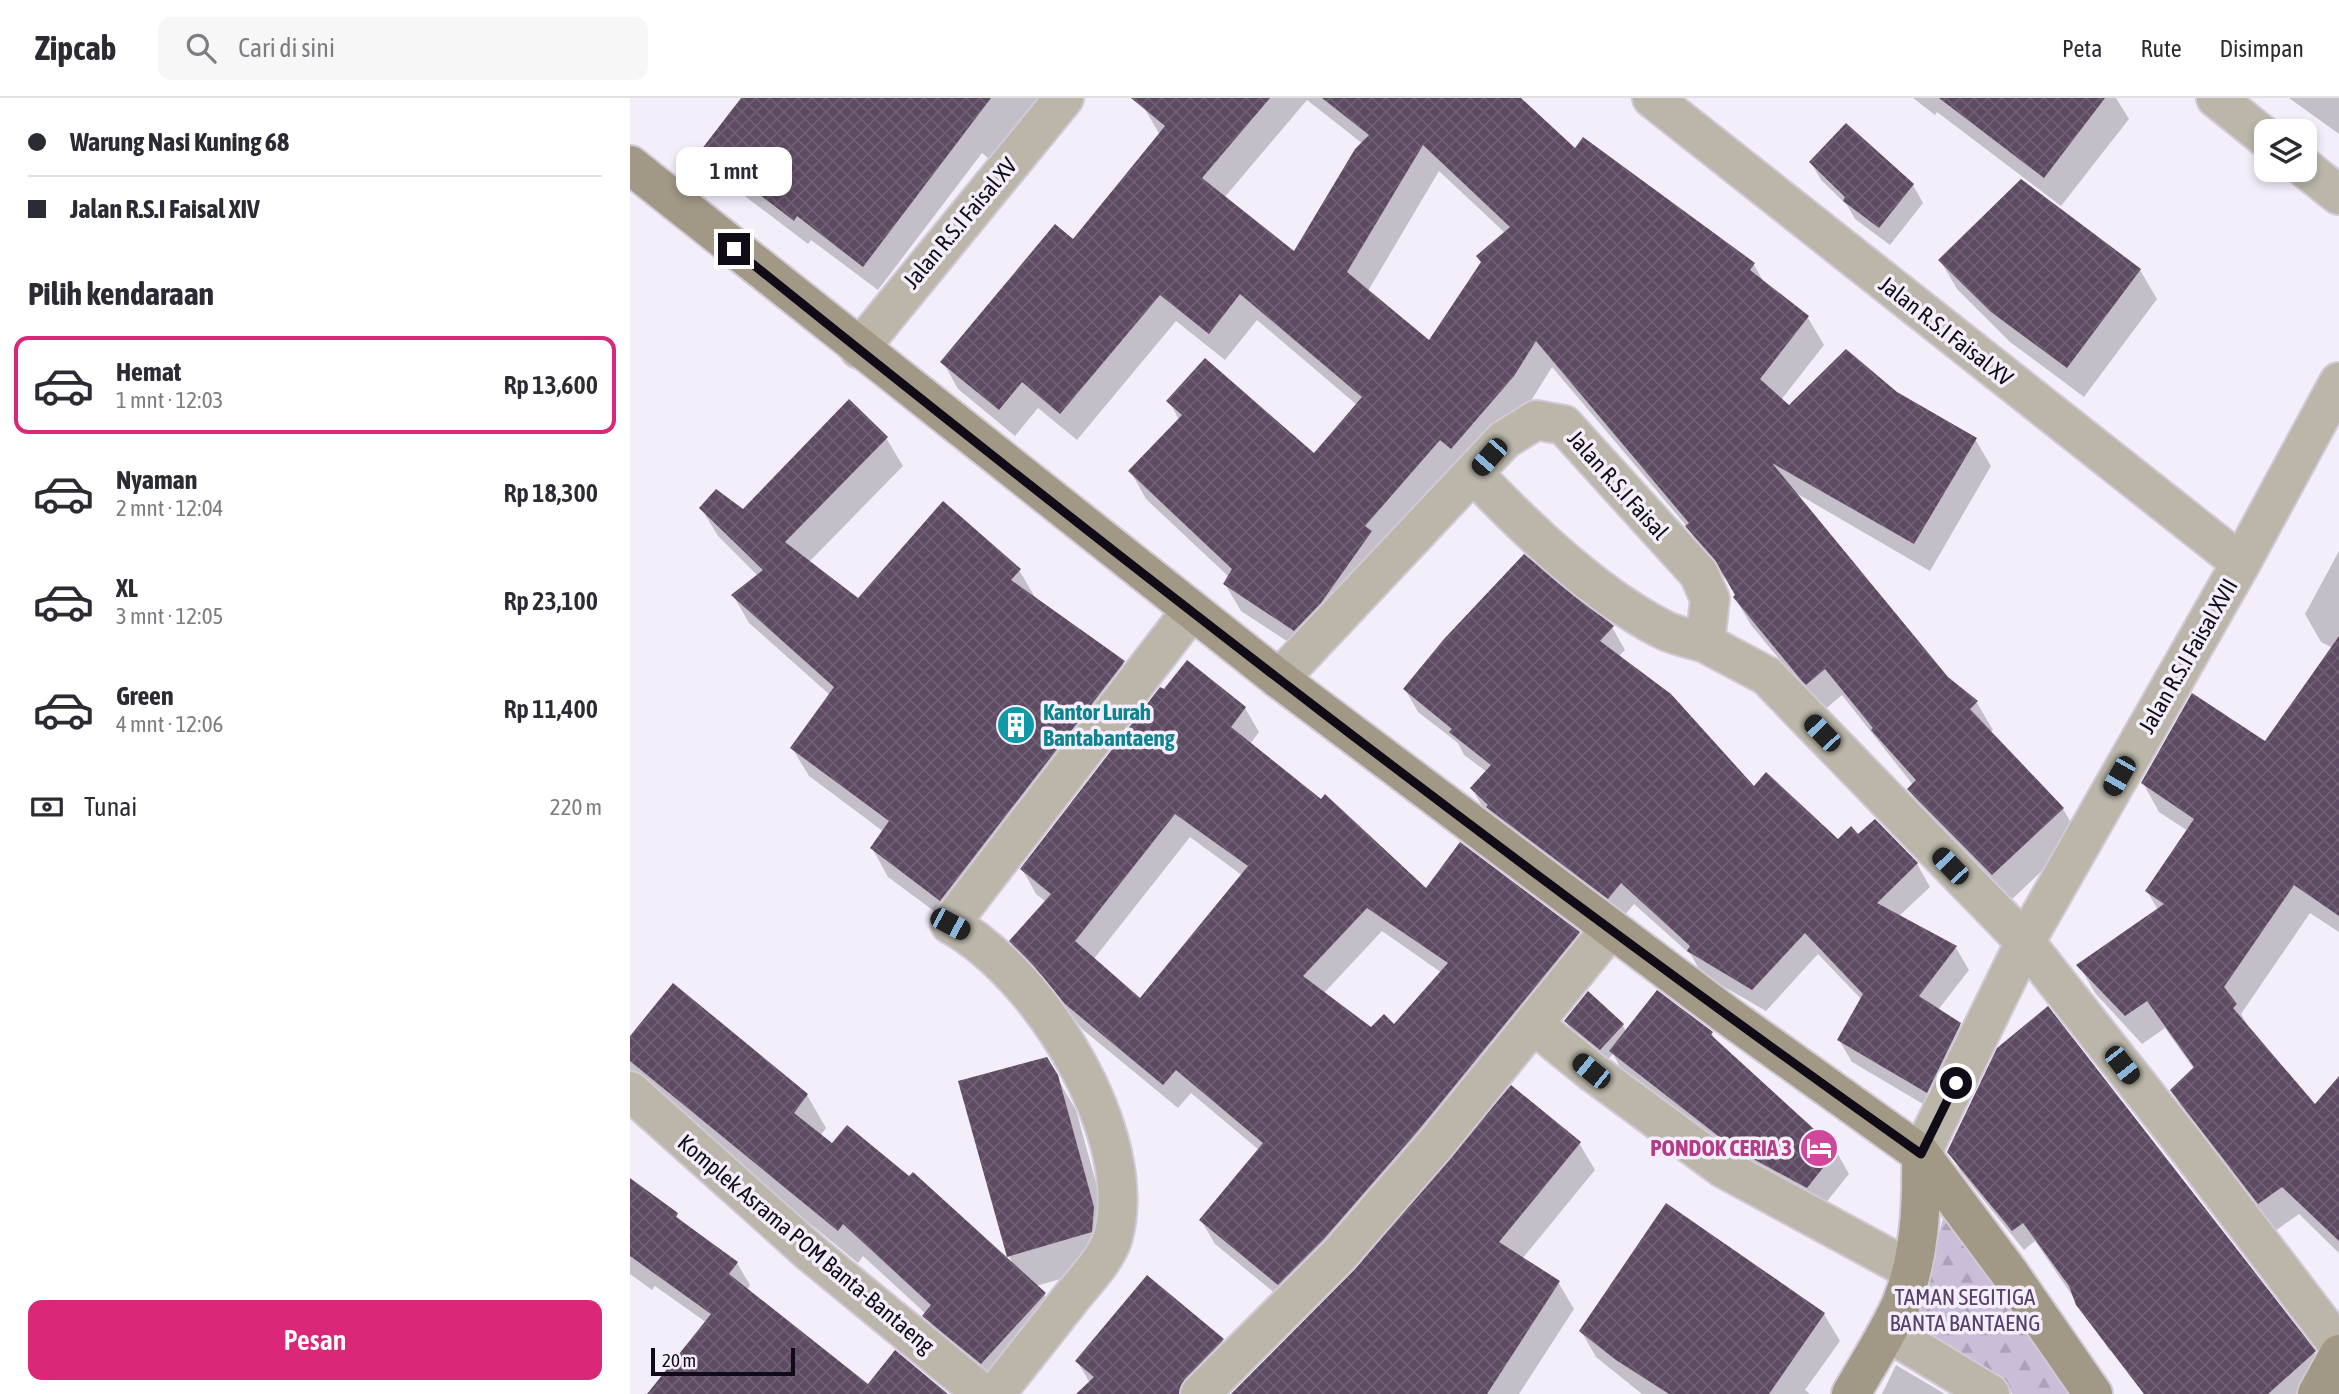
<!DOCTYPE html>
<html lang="id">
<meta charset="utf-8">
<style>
body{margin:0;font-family:"Asap Condensed",sans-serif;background:#f7f7f7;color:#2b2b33;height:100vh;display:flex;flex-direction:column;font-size:26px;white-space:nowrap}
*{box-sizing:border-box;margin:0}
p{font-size:23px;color:#7c7c81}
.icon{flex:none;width:38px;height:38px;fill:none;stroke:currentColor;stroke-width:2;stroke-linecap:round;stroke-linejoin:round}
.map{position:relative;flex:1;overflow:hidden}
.drawer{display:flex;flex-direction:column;background:#fff;width:630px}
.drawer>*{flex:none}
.top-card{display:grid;align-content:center;height:154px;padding:0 28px;background:#fff}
.fabs{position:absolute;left:1624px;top:21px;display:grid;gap:14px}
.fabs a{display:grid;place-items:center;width:63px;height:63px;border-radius:14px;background:#fff;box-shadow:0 4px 10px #0003;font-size:35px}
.scale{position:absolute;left:21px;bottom:18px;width:144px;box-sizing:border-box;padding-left:7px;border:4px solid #100b16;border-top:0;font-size:19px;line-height:24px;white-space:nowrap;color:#100b16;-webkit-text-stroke:5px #f4eefb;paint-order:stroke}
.end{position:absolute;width:32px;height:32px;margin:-16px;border:9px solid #100b16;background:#fff;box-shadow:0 0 0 4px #fff}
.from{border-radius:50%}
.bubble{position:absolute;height:49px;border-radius:14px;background:#fff;box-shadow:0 4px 10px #0003;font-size:23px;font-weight:600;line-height:49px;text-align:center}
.car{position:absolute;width:21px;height:42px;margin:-21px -10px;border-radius:9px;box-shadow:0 0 5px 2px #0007;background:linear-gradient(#222 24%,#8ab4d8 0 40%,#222 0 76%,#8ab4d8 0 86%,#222 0)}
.top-card b{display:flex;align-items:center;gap:24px;height:66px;font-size:26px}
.top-card b+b{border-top:2px solid #e1e1e2}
.top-card i{width:18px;height:18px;background:#2b2b33}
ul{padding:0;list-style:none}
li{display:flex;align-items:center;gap:21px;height:98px;margin:0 14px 10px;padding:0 14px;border:4px solid transparent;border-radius:14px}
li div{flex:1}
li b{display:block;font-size:26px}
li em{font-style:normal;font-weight:600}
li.current{border-color:#db2777}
li>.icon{width:63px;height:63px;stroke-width:1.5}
h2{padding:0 28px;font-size:32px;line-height:84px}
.pay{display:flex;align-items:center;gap:18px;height:77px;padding:0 28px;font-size:26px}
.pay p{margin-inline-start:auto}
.primary-button{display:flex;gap:14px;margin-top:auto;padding:14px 28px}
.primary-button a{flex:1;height:80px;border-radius:14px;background:#db2777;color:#fff;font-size:28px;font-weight:600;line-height:80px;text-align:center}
header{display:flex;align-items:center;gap:42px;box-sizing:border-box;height:98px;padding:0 35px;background:#fff;border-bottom:2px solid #e1e1e2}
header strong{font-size:33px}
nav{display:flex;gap:38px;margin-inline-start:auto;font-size:24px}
.search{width:490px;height:63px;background:#f7f7f7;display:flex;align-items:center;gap:18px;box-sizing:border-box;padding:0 24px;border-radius:14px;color:#7c7c81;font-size:26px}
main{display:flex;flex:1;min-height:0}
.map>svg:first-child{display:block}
</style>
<header>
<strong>Zipcab</strong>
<div class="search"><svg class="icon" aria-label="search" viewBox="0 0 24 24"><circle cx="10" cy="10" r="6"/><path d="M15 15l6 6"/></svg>Cari di sini</div>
<nav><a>Peta</a><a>Rute</a><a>Disimpan</a></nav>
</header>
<main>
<section class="drawer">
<div class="top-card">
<b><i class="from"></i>Warung Nasi Kuning 68</b>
<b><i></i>Jalan R.S.I Faisal XIV</b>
</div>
<h2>Pilih kendaraan</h2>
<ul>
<li class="current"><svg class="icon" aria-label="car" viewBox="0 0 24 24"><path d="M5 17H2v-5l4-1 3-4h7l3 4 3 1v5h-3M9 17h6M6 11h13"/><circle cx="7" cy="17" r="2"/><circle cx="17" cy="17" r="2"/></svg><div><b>Hemat</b><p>1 mnt · 12:03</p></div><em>Rp 13,600</em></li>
<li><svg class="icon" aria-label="car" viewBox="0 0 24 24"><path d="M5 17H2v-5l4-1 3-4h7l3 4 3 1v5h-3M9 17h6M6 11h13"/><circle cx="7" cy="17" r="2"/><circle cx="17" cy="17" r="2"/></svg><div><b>Nyaman</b><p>2 mnt · 12:04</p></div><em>Rp 18,300</em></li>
<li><svg class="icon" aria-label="car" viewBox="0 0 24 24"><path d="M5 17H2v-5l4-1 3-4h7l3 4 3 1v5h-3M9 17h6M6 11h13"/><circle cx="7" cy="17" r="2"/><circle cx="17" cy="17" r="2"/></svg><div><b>XL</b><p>3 mnt · 12:05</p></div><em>Rp 23,100</em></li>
<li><svg class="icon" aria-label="car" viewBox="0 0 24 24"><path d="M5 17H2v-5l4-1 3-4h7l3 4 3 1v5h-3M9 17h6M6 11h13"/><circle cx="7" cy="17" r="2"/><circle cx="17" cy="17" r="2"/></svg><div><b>Green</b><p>4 mnt · 12:06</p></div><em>Rp 11,400</em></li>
</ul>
<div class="pay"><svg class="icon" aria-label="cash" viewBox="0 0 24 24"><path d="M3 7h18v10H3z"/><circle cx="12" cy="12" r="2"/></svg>Tunai<p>220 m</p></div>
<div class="primary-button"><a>Pesan</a></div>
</section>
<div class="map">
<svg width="1709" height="1296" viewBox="0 0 1709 1296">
<defs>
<pattern id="forest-firs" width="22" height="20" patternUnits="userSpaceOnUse" patternTransform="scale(1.75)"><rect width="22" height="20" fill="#cabdd8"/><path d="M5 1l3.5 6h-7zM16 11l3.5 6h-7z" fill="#aca1b9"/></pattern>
<pattern id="building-cross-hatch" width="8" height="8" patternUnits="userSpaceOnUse" patternTransform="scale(1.75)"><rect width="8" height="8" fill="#5e4b63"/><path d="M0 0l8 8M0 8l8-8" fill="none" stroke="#706074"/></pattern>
</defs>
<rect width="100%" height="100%" fill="#f4eefb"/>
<path fill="url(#forest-firs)" d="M1314 1117 1445 1296H1383L1282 1233Z"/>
<path fill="#0003" fill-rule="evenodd" d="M113 0H415L363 64 352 55 248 192 181 142 178 146 87 77 73 52Z
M520 0H888L945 53 954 41 1124 167 1135 186 1178 220 1194 247 1151 302 1159 309 1266 295 1345 341 1361 368 1300 473 1166 395 1317 580 1347 605 1363 632 1360 634 1433 711 1449 738 1379 804 1295 718 1279 691 1283 687 1212 597 1193 613 1190 610 1121 527 1105 500 1108 498 1102 488 1073 456 1059 431 922 269 899 306 681 559 611 513 595 486 599 479 516 401 501 374 549 322 539 303 684 358 727 307 627 222 595 262 546 223 447 342 408 310 385 338 328 291 313 264 444 144 530 37 513 8ZM677 2 733 46 665 156 594 100ZM809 73 875 135 800 245 738 193Z
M1283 0H1486L1499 21 1431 108 1307 14 1305 17Z
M1659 0H1709V36Z
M1181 64 1283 87 1293 105 1260 147 1225 121 1217 107 1191 82Z
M1310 162 1510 172 1527 201 1454 299 1380 244 1327 191Z
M256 340 273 368 179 464 228 502 389 472 406 501 493 565 510 593 327 830 258 779 242 750 254 734 179 678 162 650 200 597 119 525 103 497 128 478 88 438 71 410 113 413Z
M1709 453V834L1680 815 1611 916 1621 934 1685 1008 1696 996 1709 1013V1155L1669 1116 1645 1133 1558 1021 1542 992 1564 971 1535 930 1512 946 1465 895 1449 867 1528 812 1517 793 1558 733 1529 714 1513 685 1635 646 1703 550 1691 544 1675 516Z
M982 529 995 552 988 559 1124 690 1208 743 1228 738 1287 766 1300 789 1268 819 1326 850 1339 872 1308 912 1329 927 1342 949 1310 1016 1222 964 1209 942 1232 902 1188 856 1136 913 1072 876 1061 857 1004 806 991 822 855 713 842 691 857 674 834 657 828 645 788 614 775 591Z
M615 610 629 634 620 646 797 793 948 835 962 860 663 1210 585 1146 571 1122 629 1052 561 995 548 1010 452 931 420 891 395 868 381 844 416 804 406 796 392 771ZM560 739 613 778 511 903 463 862ZM752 833 812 875 764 929 741 931 694 895Z
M1027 894 1082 936 1089 947 1206 1053 1219 1076 1190 1112 1120 1074 994 976 983 956 977 962 942 934 936 923 993 927 996 934Z
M1417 911 1684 1254 1701 1283 1694 1296H1516L1592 1155 1552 1132 1480 1253 1405 1143 1394 1152 1331 1074 1319 1054 1369 951Z
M0 941 177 997 196 1030 190 1038 202 1047 280 1081 383 1166 379 1158 416 961 446 1012 482 1143 480 1167 406 1188 414 1196 433 1229 377 1290 313 1251 296 1216 233 1158 228 1165 9 986 0 971Z
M949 1045 965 1072 892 1161 928 1184 944 1211 889 1296H603Z
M0 1083 107 1165 120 1187 117 1192 238 1289 316 1296H19L77 1225 25 1188 22 1192 0 1176Z
M1194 1216 1210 1243 1175 1292 1180 1296H1012L966 1259 951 1233Z
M592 1242 608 1269 581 1296H449L460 1285 447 1263Z
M1266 1267 1315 1296H1252Z"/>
<path fill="url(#building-cross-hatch)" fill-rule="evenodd" d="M111 0H361L233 169 167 118 164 123 71 52Z
M501 0H640L572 80 664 153 725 51 739 37 692 0H891L945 50 953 39 1125 165 1120 172 1179 218 1130 281 1159 307 1216 251 1267 294 1347 340 1284 446 1142 365 1318 579 1348 603 1340 611 1434 710 1362 777 1277 691 1286 682 1241 632 1243 630 1195 571 1176 587 1172 583 1103 499 1105 497 1085 462 1055 428 1059 425 906 243 884 278 821 351 810 342 735 428 742 433 691 505 664 533 593 486 602 471 498 373 552 317 536 303 575 260 684 355 732 299 610 196 579 236 530 197 430 316 392 284 369 312 310 264 425 126 443 141 535 28ZM793 47 880 129 846 158 851 164 799 242 717 174Z
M1309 0H1475L1414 80Z
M1216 25 1284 86 1249 130 1213 103 1215 99 1179 64Z
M1391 81 1511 171 1437 270 1361 214 1308 162Z
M219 301 258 339 155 444 228 500 313 403 391 471 381 482 495 563 310 803 240 750 259 723 160 650 204 589 101 497 133 472 69 410 86 391 113 411Z
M894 456 984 528 970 543 1041 596 1124 688 1136 674 1208 741 1221 728 1228 736 1245 721 1288 765 1247 805 1327 848 1289 898 1331 925 1297 995 1207 942 1233 896 1175 835 1122 892 1057 853 1060 848 991 785 978 801 856 709 858 707 840 690 861 667 819 634 822 631 773 591 814 541Z
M1709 538V818L1664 787 1594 889 1607 906 1603 910 1685 1006 1709 978V1143L1652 1089 1628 1106 1540 992 1564 969 1517 903 1495 918 1446 867 1534 806 1515 793 1564 721 1511 685 1562 595 1635 643Z
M557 562 616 609 601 629 691 701 695 696 796 790 830 744 950 834 787 1034 694 1141 648 1187 569 1122 633 1045 546 972 533 987 435 906 403 867 379 843 421 796 390 771 530 589 534 591ZM545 716 618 768 510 900 445 843ZM737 810 818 865 764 926 754 916 741 929 673 878Z
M43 885 178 996 164 1015 202 1045 217 1027 279 1078 283 1074 416 1195 351 1266 292 1218 301 1207 213 1126 208 1133 0 963V938Z
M1027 892 1083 934 1081 937 1207 1052 1177 1090 1105 1051 979 953Z
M958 893 994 926 970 952 934 923Z
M1418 908 1686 1253 1638 1296H1514L1446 1207 1439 1188 1393 1125 1382 1133 1317 1054 1367 950Z
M417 959 428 977 464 1109 462 1134 377 1159 328 983Z
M881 987 951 1044 869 1144 930 1183 857 1296H601L726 1170Z
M0 1080 48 1115 46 1119 108 1164 99 1176 238 1286 265 1252 318 1296H17L81 1216 0 1158Z
M1036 1105 1195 1215 1139 1296H1039L986 1262 949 1233Z
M517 1177 594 1241 555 1281 549 1296H446L464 1279 445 1263Z"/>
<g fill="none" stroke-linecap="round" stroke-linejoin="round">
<defs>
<path id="street" d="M1022 0 1611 465
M1586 0 1636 40
M1675 70 1709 97
M229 251 434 0
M844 376C896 431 966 498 1034 532 1046 538 1062 541 1075 545
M649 581 874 342 906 322 934 327 1069 476 1080 501 1075 545 1137 578 1395 844 1557 1049 1709 1248
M903 926 961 973 1093 1070 1281 1172
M0 993 181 1155 353 1296
M1291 1056 1395 844 1611 465 1709 284
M1258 1234 1360 1296
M365 1296C391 1264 416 1232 441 1200 455 1183 477 1160 483 1139 511 1036 408 874 320 826L561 513
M570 1296 710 1156 804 1048 981 830"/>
<path id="secondary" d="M0 67 649 581 1094 915 1291 1056 1378 1173 1463 1296
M1221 1296C1238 1266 1257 1237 1271 1206 1290 1159 1292 1106 1291 1056
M1687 1296 1709 1256"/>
</defs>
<use href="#street" stroke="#d0cad6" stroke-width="42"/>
<use href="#secondary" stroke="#d0cad6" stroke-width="42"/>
<use href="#street" stroke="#bbb6a9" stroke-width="38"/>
<use href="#secondary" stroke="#a19886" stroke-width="38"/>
</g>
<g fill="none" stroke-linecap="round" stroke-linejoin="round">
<path stroke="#100b16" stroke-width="9" d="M104 151C491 463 885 769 1291 1056L1326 985"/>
</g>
<defs>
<symbol id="building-disc" viewBox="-11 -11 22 22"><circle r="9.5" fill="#0f9aa8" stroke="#f4eefb"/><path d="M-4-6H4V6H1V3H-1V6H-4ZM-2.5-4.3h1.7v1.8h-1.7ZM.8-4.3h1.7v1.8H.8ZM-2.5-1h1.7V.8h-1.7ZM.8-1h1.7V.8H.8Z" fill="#fff"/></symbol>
<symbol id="hotel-disc" viewBox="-11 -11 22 22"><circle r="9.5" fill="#d1479c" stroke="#f4eefb"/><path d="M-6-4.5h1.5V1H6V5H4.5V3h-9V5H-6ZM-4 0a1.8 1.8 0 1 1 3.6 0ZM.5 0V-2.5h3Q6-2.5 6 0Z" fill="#fff"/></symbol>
</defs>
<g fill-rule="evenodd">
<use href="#building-disc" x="364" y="605" width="44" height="44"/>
<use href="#hotel-disc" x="1167" y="1028" width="44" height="44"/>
</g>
<g text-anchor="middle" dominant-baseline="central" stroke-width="7" stroke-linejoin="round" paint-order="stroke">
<g font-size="23" fill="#100b16" stroke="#f4eefb">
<text transform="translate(330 125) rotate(-50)">Jalan R.S.I Faisal XV</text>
<text transform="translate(1316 233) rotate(38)">Jalan R.S.I Faisal XV</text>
<text transform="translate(988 387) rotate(48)">Jalan R.S.I Faisal</text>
<text transform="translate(1558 558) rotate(-60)">Jalan R.S.I Faisal XVII</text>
<text transform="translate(176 1146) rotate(40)">Komplek Asrama POM Banta-Bantaeng</text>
</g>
<g font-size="23" font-weight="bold" fill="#0d838f" stroke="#f4eefb" text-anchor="start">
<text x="413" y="614">Kantor Lurah<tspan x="413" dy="26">Bantabantaeng</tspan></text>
</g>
<g font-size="23" font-weight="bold" fill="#b23c85" stroke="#f4eefb" text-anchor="end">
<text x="1162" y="1050">PONDOK CERIA 3</text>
</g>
<g font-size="23" fill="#56416a" stroke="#f4eefb">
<text x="1335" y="1199">TAMAN SEGITIGA<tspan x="1335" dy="26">BANTA BANTAENG</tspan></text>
</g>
</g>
</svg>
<div class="fabs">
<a><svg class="icon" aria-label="layers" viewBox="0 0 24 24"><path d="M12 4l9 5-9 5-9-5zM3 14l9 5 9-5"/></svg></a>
</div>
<div class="scale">20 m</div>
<i class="end from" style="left:1326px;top:985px"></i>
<i class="end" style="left:104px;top:151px"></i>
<div class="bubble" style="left:46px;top:49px;width:116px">1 mnt</div>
<i class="car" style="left:859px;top:359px;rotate:221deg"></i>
<i class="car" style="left:1192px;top:635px;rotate:316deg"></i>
<i class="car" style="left:1489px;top:678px;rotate:210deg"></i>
<i class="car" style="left:1320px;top:768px;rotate:316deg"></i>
<i class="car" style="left:320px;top:826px;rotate:118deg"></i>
<i class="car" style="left:1492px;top:967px;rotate:142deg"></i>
<i class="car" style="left:961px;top:973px;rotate:309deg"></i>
</div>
</main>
